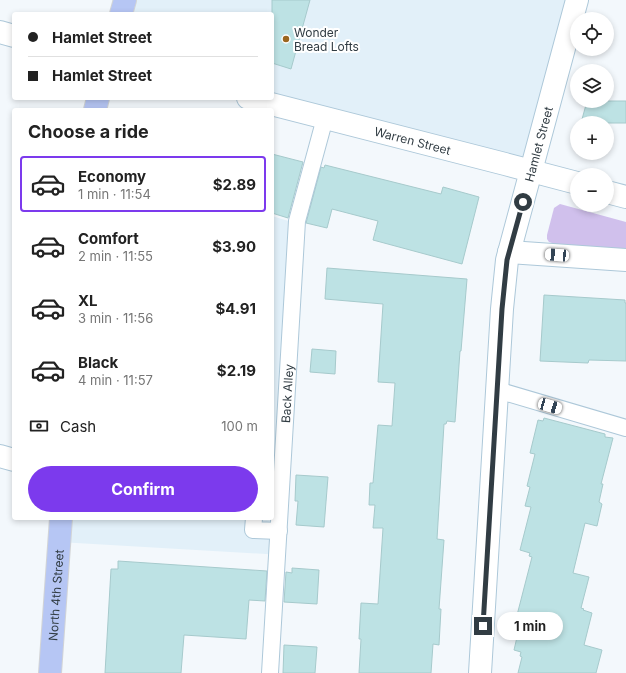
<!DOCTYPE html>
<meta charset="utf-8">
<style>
body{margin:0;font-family:Inter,sans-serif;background:#f2f2f2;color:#222;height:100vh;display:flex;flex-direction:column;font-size:15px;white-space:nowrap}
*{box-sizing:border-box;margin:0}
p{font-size:13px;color:#767676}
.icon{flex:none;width:22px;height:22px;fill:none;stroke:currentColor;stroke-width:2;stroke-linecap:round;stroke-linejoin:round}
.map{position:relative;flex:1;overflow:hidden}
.drawer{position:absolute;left:12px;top:108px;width:262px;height:412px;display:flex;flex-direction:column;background:#fff;border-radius:4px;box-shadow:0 2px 6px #0003}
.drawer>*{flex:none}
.hud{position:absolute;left:12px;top:12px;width:262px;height:88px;border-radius:4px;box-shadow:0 2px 6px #0003;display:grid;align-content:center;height:88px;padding:0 16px;background:#fff}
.fabs{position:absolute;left:570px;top:12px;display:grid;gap:8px}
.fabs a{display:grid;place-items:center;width:44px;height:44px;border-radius:50%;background:#fff;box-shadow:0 2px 6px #0003;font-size:20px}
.end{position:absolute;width:18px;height:18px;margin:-9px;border:5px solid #313c43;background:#fff;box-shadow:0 0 0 2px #fff}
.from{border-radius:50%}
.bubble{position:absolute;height:28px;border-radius:14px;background:#fff;box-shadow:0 2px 6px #0003;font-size:13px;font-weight:700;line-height:28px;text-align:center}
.car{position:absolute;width:12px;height:24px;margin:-12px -6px;border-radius:5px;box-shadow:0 0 3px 1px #0007;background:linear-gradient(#fff 24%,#345 0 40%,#fff 0 76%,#345 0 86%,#fff 0)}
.hud b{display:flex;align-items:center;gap:14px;height:38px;font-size:15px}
.hud b+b{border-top:1px solid #e0e0e0}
.hud i{width:10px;height:10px;background:#222}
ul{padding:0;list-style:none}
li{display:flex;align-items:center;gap:12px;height:56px;margin:0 8px 6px;padding:0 8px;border:2px solid transparent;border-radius:4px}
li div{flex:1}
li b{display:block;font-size:15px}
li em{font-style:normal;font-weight:700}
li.current{border-color:#7c3aed}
li>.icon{width:36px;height:36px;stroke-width:1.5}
h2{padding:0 16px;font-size:18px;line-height:48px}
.pay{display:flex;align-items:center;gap:10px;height:44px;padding:0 16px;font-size:15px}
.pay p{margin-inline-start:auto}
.cta{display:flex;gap:8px;margin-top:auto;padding:8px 16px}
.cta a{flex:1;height:46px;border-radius:24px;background:#7c3aed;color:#fff;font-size:16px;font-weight:700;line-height:46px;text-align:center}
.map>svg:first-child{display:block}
</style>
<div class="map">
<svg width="626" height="673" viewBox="0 0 626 673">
<rect width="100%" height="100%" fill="#f3f8fc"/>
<path fill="#e2f0f9" d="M112 0H575L527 171 272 98V14H111Z
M272 216 295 223 282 555 59 542 61 518H272Z"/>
<path fill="#d0c0ec" d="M560 204 626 222V250L561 246 549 242 547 239V235L554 208Z"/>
<path fill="#bde2e4" stroke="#a6cacc" d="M272 0H310L291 69 272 63Z
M587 101H626V123H581Z
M272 154 303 162 288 218 272 213Z
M325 165 441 194 443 187 479 197 462 264 373 240 378 221 332 209 327 228 306 223 321 167 324 168Z
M327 268 467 279 461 351H460L455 422 447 421 446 424H444L437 539 444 540 439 609H441L439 645 433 644 431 673H359L361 639H359L361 603 378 604 383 528H373L375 505H369L370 483H373L378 425 392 426 395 383 378 382 383 304 325 299Z
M544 295 625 300V303H626V361L589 360 588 363 540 361Z
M312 349 336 351 335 374 310 372Z
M544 418 605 434V437L613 438 601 484H603L599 502 602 504 597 526 585 523 573 573 589 577 581 608 584 609 583 610 592 613 584 645 602 650 596 673H518L522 657 520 656 521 652 514 650 521 620 516 619 532 557 529 556 530 553 520 550 531 507 525 506 530 487 527 486 535 454 530 453 538 420 543 421Z
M296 475 328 477 324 527 296 525 298 501H295Z
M118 561 267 571 265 601 249 600 246 639 184 635 181 673H105L111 569H118Z
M292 568 319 570 317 604 284 602 286 572 292 573Z
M284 645 317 647 315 673H283Z"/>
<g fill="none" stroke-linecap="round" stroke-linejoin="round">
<defs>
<g id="service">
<path d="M497 390 626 428"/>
<path d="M254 518 253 530 279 531"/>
<path id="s1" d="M270 673 297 221 325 118"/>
</g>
<g id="minor">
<path d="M0 32 14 36"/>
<path id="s2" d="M248 98 505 164 577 183"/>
<path d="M607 192 626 197"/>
<path d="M509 252 626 260"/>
<path d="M0 456 14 460"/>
<path id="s3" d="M480 673 502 309 507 260 577 0"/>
</g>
<g id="primary">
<path d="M121 14 125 0"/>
<path d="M95 110 98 98"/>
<path id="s4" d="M50 673 61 518"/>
</g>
</defs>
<use href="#service" stroke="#adc8d9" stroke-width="18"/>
<use href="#minor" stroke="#adc8d9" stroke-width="24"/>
<use href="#primary" stroke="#d2d4d6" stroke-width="24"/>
<use href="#service" stroke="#fff" stroke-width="16"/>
<use href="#minor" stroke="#fff" stroke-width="22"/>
<use href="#primary" stroke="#b6c6f4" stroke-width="22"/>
</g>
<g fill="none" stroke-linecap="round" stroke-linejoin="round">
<path stroke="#313c43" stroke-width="5" d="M483 626 502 309 507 260 523 202"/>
</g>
<circle fill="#9b661e" stroke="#fff" stroke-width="1.5" cx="286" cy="39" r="4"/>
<g text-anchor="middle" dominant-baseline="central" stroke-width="4" stroke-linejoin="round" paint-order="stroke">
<g font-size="12" fill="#313c43" stroke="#fff" text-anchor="start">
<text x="294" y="32">Wonder<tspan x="294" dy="14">Bread Lofts</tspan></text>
</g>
<g font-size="12" fill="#313c43" stroke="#fff">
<text stroke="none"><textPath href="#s2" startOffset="170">Warren Street</textPath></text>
<text stroke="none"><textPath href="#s3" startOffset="534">Hamlet Street</textPath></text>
<text stroke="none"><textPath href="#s1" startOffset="280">Back Alley</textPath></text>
<text stroke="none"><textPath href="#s4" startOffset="78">North 4th Street</textPath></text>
</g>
</g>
</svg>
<div class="fabs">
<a><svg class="icon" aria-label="locate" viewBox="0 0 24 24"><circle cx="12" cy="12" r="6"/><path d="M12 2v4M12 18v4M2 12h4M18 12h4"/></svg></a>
<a><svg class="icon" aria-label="layers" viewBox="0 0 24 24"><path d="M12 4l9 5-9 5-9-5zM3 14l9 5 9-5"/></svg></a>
<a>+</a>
<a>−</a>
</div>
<i class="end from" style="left:523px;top:202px"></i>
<i class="end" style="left:483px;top:626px"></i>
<div class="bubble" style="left:497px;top:612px;width:66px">1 min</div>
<i class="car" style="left:557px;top:255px;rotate:274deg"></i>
<i class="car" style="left:550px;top:406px;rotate:106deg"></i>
<div class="hud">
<b><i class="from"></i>Hamlet Street</b>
<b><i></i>Hamlet Street</b>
</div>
<section class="drawer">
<h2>Choose a ride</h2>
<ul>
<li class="current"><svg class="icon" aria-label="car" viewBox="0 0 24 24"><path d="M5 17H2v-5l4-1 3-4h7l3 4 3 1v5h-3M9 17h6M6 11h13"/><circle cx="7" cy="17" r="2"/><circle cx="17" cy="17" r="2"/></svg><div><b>Economy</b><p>1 min · 11:54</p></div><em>$2.89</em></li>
<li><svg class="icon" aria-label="car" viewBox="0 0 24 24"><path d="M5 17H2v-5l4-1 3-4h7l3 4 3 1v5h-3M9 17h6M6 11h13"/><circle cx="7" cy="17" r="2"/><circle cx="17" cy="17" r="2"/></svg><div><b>Comfort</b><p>2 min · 11:55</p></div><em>$3.90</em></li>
<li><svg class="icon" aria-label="car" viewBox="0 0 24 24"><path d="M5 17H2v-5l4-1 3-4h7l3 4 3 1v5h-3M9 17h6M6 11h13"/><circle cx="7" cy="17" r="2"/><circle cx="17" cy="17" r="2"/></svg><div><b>XL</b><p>3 min · 11:56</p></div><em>$4.91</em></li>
<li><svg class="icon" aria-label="car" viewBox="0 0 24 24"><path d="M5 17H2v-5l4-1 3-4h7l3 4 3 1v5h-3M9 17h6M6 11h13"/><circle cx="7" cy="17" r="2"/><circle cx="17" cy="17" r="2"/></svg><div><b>Black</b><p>4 min · 11:57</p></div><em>$2.19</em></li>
</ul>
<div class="pay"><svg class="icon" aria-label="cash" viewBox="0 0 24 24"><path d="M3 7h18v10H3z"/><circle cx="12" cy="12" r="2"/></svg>Cash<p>100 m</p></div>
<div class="cta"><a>Confirm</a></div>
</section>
</div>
